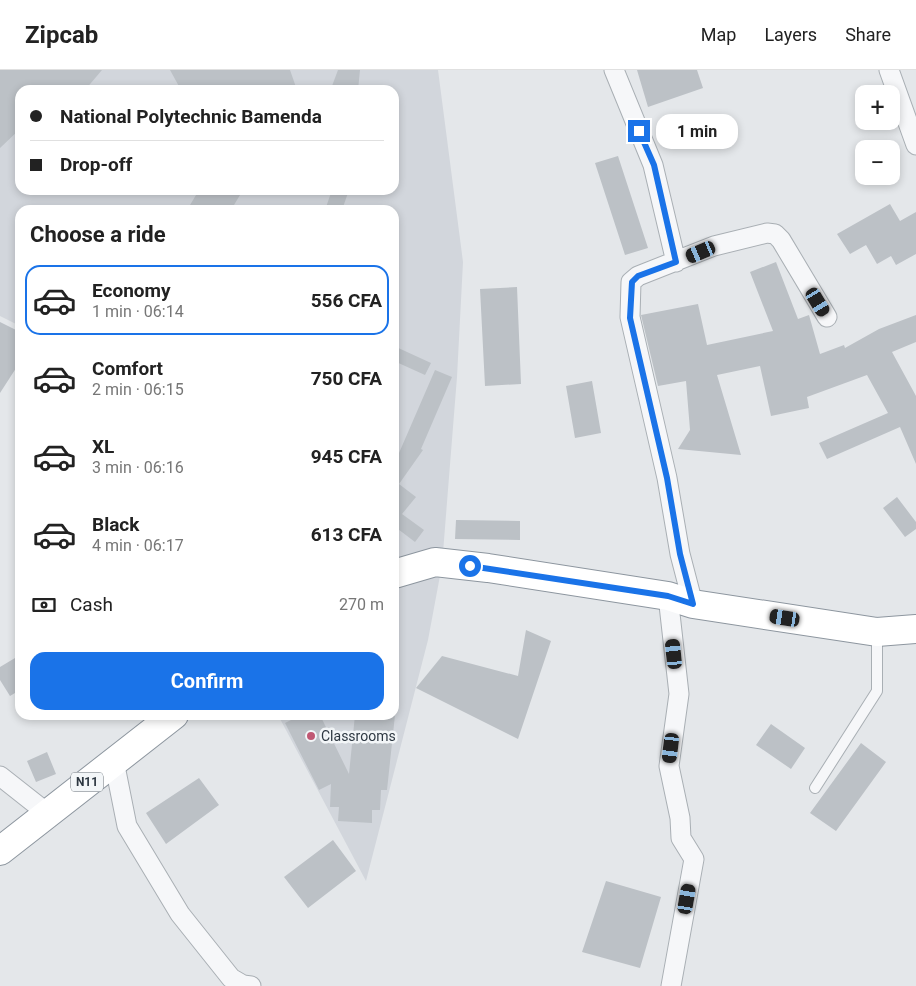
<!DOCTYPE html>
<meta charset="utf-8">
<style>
body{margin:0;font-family:Roboto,sans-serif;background:#f2f2f2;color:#222;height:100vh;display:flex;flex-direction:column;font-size:19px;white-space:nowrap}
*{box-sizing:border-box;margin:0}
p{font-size:16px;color:#767676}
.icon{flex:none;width:28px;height:28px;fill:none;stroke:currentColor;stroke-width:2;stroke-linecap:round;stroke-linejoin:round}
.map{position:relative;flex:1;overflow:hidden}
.side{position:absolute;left:15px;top:135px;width:384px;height:515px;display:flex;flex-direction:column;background:#fff;border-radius:15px;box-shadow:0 2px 8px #0003}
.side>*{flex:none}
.top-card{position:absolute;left:15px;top:15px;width:384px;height:110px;border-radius:15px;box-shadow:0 2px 8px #0003;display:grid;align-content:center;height:110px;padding:0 15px;background:#fff}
.controls{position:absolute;left:855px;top:15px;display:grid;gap:10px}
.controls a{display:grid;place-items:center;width:45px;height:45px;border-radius:10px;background:#fff;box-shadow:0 2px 8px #0003;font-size:25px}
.end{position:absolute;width:22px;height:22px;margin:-11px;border:6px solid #1a73e8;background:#fff;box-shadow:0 0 0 2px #fff}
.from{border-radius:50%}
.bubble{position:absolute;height:35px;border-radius:15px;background:#fff;box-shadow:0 2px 8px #0003;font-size:16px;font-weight:700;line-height:35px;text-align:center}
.car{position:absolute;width:15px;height:30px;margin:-15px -8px;border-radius:6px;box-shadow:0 0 4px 1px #0007;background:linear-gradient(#222 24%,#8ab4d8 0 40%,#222 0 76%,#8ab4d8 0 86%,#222 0)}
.top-card b{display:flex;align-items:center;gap:18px;height:48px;font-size:19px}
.top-card b+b{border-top:1px solid #e0e0e0}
.top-card i{width:12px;height:12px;background:#222}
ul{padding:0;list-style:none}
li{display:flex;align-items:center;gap:15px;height:70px;margin:0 10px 8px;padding:0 5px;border:2px solid transparent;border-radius:15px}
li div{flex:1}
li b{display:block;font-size:19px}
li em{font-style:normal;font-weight:700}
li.on{border-color:#1a73e8}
li>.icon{width:45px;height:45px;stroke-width:1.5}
h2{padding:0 15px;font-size:22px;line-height:60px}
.pay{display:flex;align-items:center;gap:12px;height:55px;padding:0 15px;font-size:19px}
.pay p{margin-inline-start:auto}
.primary-button{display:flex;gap:10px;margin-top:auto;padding:10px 15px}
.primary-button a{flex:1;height:58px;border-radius:15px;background:#1a73e8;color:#fff;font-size:20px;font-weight:700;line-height:58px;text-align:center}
header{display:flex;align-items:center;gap:30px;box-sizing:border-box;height:70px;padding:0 25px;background:#fff;border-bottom:1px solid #e0e0e0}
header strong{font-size:24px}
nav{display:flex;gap:28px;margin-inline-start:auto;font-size:18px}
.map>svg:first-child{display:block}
</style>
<header>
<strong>Zipcab</strong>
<nav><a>Map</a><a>Layers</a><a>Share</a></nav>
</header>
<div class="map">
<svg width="916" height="916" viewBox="0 0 916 916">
<rect width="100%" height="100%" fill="#e4e7ea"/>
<path fill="#d2d6dc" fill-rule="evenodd" d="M0 0H438L463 192 457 307 442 495 428 570 366 811 278 645H394V140H20V256L0 246ZM20 20H394V120H20Z"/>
<path fill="#bcc1c6" d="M0 0H102L85 20H20V59L0 78Z
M170 0H290L297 20H181Z
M338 0H360L358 20H343L332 16Z
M637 0H697L703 18 648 37Z
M618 86 648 178 625 185 595 93Z
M199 120H243L231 140H187Z
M332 120H349L342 140H325Z
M890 134 900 151 916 142V184L896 195 891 186 877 194 866 175 850 184 837 164Z
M776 192 798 249 809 245 820 284 844 275 845 278 879 259 916 245V272L892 282 916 326V394L900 357 827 389 819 373 888 343 867 305 807 327 809 338 771 346 760 296 717 305 741 385 678 379 690 360 686 311 658 316 641 245 698 234 707 275 773 261 750 202Z
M517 217 521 314 485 316 480 219Z
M0 252 20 262V292L0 323Z
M394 276 431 293 425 305 394 291Z
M435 300 452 307 421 379 423 380 399 414 416 427 402 444 424 460 415 472 394 456V379L399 383Z
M592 311 601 363 575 368 566 316Z
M897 427 916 452V459L905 467 883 438Z
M456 450 520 451V470L455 469Z
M526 560 551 571 518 669 416 618 442 586 518 606Z
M20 585V620L10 626 0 610V597Z
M301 645H320L349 704 355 645H395L387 720H381L380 740H372V753L338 751 339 737H330L331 714 319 720 285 653Z
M771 654 805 678 791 699 756 675Z
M861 673 886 692 836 761 810 743Z
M47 682 56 704 36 712 27 691Z
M199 708 219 735 166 774 146 743Z
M333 770 356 801 308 838 284 807Z
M606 811 661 827 640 898 582 882Z"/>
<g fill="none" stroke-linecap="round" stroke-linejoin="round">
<defs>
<path id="service" d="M815 718 877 621V563"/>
<path id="minor" d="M614 0 653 95 676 192
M889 0 916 75
M668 526 679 624 669 696 680 748 681 768 694 789 671 916
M693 534 680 484 667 408 630 247 631 212 638 206 714 176 767 163 775 164 781 170 827 247
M114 691 127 756 180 844 231 908 243 915 251 916
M0 706 47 743"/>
<path id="trunk" d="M394 504 435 492 488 498 668 526 693 534 877 562 916 559
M0 781 174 645"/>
</defs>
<use href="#service" stroke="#a9afb4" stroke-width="12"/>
<use href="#minor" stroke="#a9afb4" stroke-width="21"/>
<use href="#trunk" stroke="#8d969f" stroke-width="30"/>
<use href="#service" stroke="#f6f7f9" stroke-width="10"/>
<use href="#minor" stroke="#f6f7f9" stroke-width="19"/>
<use href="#trunk" stroke="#fff" stroke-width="28"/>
</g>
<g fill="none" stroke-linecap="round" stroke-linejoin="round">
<path stroke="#1a73e8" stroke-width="6" d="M470 496 668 526 693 534 680 484 667 408 630 248 632 212 638 206 676 192 654 95 639 61"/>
</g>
<circle fill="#c05873" stroke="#f3f6f8" stroke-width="2" cx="311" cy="666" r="5"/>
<g text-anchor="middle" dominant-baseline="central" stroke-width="5" stroke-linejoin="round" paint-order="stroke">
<rect fill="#f3f6f8" stroke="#687078" stroke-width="1" x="71" y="702.5" width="32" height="19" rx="4"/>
<g font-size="12" font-weight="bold" fill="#2d3741">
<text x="87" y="712">N11</text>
</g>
<g font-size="14" fill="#2d3741" stroke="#f3f6f8" text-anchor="start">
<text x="321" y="666">Classrooms</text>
</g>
</g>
</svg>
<div class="controls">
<a>+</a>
<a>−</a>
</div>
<i class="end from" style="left:470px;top:496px"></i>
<i class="end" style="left:639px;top:61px"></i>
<div class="bubble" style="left:656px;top:44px;width:82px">1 min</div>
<i class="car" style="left:701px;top:182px;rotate:247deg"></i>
<i class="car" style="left:818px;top:232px;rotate:149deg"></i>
<i class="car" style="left:785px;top:548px;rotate:279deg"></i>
<i class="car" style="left:674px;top:584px;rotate:354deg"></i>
<i class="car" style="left:671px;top:678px;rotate:187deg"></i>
<i class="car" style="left:687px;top:829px;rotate:10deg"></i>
<div class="top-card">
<b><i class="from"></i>National Polytechnic Bamenda</b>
<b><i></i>Drop-off</b>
</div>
<section class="side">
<h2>Choose a ride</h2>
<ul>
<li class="on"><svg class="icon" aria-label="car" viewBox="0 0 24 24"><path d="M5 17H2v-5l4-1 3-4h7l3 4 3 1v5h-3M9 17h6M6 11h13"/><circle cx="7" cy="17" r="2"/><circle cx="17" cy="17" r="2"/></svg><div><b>Economy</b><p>1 min · 06:14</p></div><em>556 CFA</em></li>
<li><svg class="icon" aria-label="car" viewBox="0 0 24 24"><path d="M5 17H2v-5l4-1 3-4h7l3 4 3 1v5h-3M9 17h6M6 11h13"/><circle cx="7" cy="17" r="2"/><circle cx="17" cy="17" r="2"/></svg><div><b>Comfort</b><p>2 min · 06:15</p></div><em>750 CFA</em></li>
<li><svg class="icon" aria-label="car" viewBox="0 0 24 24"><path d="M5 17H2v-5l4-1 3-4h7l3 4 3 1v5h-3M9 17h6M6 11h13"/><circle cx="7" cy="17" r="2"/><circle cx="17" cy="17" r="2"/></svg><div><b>XL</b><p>3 min · 06:16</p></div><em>945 CFA</em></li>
<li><svg class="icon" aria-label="car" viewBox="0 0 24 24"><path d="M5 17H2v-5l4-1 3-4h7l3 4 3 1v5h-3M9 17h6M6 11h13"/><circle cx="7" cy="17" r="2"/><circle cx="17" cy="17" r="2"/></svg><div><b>Black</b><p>4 min · 06:17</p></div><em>613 CFA</em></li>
</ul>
<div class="pay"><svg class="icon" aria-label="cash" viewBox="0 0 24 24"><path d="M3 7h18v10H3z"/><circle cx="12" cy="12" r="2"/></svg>Cash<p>270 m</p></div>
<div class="primary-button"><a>Confirm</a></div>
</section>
</div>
